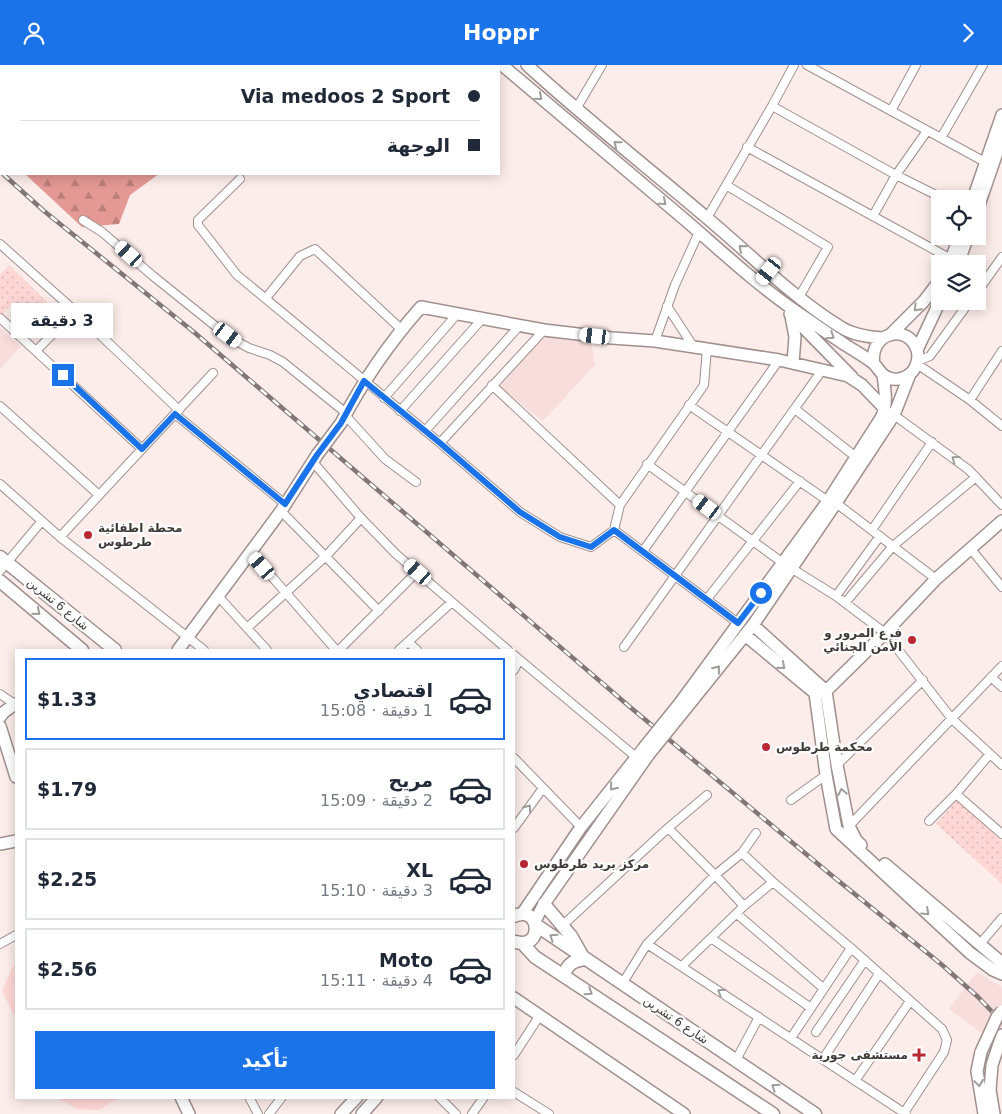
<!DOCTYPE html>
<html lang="ar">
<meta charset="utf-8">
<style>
body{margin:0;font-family:"DejaVu Sans","Noto Naskh Arabic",sans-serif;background:#f6f6f7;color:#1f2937;direction:rtl;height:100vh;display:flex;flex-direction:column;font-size:19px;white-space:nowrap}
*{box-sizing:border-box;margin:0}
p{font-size:16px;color:#747a83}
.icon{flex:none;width:28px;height:28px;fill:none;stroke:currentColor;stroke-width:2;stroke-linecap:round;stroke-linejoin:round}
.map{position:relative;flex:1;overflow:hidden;direction:ltr}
.side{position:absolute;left:15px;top:584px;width:500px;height:450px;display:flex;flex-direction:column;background:#fff;border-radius:0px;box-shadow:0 2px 12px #0003;direction:rtl}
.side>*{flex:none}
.guide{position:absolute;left:0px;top:0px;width:500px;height:110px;box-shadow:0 2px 12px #0003;direction:rtl;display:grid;align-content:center;height:110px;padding:0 20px;background:#fff}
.fabs{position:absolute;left:931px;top:125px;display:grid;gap:10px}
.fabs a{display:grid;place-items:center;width:55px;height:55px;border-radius:0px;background:#fff;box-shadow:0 2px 12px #0003;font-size:25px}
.end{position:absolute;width:22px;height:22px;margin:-11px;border:6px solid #1a73e8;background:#fff;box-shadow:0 0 0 2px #fff}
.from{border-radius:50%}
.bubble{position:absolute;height:35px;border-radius:0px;background:#fff;box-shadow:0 2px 12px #0003;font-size:16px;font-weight:600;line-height:35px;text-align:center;direction:rtl}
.car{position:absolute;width:15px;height:30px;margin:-15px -8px;border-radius:6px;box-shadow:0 0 4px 1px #0007;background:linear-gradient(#fff 24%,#345 0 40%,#fff 0 76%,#345 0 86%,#fff 0)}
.guide b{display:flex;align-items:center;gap:18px;height:48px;font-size:19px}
.guide b+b{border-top:1px solid #e0e1e3}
.guide i{width:12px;height:12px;background:#1f2937}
ul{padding:9px 0 0;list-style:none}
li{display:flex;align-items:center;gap:15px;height:82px;margin:0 10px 8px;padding:0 10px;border:2px solid #e0e1e3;border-radius:0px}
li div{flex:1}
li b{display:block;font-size:19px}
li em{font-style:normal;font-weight:600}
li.selected{border-color:#1a73e8}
li>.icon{width:45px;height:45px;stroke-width:1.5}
.action{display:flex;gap:10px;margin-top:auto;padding:10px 20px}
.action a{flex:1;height:58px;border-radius:0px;background:#1a73e8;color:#fff;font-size:20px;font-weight:600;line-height:58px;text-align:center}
header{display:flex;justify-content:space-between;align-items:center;height:65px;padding:0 20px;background:#1a73e8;color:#fff;font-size:22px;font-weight:600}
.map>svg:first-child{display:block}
</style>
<header><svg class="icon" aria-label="forward" viewBox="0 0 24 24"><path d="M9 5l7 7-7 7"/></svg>Hoppr<svg class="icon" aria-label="person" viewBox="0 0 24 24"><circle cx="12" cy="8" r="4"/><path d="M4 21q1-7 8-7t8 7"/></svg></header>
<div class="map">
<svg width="1002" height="1049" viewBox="0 0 1002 1049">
<defs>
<pattern id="forest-firs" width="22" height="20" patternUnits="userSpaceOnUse" patternTransform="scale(1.25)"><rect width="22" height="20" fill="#e59995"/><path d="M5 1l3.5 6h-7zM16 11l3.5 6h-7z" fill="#bb7e7b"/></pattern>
<pattern id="park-dots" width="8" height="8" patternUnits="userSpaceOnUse" patternTransform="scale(1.25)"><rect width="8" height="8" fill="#ffd8d6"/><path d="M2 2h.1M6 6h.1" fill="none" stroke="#dcbab8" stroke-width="1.8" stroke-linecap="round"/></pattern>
</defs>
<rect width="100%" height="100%" fill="#fcecea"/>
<path fill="#f7dedd" d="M0 263 21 281 0 304Z
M543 271 591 276 595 300 543 356 499 322Z
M977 907 1002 922V983L949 944Z"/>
<path fill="url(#forest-firs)" d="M25 109H159L130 130 119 159 82 162Z"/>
<path fill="url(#park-dots)" d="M9 200 47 237 35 249 13 238 2 250 0 248V210Z
M957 735 1002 776V819L936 759Z"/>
<path fill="#ffd8d6" d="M16 898V954L2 926 13 901Z
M59 1033H119L99 1045 78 1044 60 1035Z"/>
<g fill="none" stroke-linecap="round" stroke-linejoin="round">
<defs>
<path id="street" d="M807 0 985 97
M772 41 896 110 944 134
M576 44 602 0
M891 46 916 0
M941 73 983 0
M747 82 951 194
M240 114 198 155V160L237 210 440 378 520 447 560 472 591 482 614 465 620 440 704 320 707 283
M726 120 828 182 799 232
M873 151 896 110 927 66
M707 153 772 41 794 0
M83 155 102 167 153 211 219 264 236 276 249 283 270 290 283 297 346 348
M0 179 75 246 179 345
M978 226 1002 192
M266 233 300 191 315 184 401 264
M667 241 693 281
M0 253 142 384
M655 276 675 220 699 167
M36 286 75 246
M918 296 930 291 970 236
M917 299 970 335 1002 361
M492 320 620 440
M384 333 458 248
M970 335 1002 286
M689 340 828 436
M0 341 99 430
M795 344 856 392
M400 346 483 253
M175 349 285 439
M345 350 385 394 416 417
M894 350 969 405 1002 440
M425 366 520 260
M440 378 544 265
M313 397 361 453 396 489 508 585
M647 399 783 498
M0 419 60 472 204 585
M836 438 936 514
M281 446 379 546
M614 465 738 558
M872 465 932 377
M60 472 213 308
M970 483 1002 522
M643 486 779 295
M251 488 336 585
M791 503 836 531 885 568 952 654 1002 700
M0 506 41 457
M836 531 880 471
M219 532 267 585
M707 534 800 416
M845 538 893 481 976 412
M247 563 326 491 361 453
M408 577 417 585
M624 582 823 304
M339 585 417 507
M399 585 452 537
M514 590 636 692
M514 605 519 595
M991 612 1002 622
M0 629 16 640
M514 693 581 762
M837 700 923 615
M956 729 1002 769
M791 735 826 710
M929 756 956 729 989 690
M849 761 1002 601
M514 763 543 723
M668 763 715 810 744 841
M742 788 773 817 851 883 942 964 947 975 944 987 904 1048
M737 849 823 923
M563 860 668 763 707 730
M711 873 811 943
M0 879 16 870
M647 879 906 1049
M980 879 1002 853
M682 901 744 841 773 817
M622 919 647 879 715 810 742 788 756 768
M816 967 865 895
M791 973 851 883
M514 990 540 950
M823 994 879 909
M736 995 759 952
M855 1016 910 936
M514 1027 549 1049
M249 1032 258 1049
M439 1032 456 1049
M269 1049 282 1032
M472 1049 484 1032"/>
<path id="secondary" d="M502 0C563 51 623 103 684 154 720 185 755 218 794 245 810 256 825 267 841 277 851 284 863 290 873 298 879 303 880 310 889 313 897 316 907 313 913 306 917 300 919 292 917 285 908 257 868 268 874 299
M527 0C585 53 647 102 707 153 750 189 791 231 839 261 852 270 868 272 883 273
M973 134 1002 50
M978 143 1002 73
M949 199 960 171
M958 199 968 171
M790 249 852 312
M791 251 795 272 793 298
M891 269 924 236 940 215
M917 285 940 236
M341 358C363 316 390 277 421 242L544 265 612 273 655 276 779 295 848 311 862 320 885 344
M753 560 826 626 837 700 849 761 856 775 861 780
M745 570 815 628 826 710 836 764 970 888 993 905 1002 909
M178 585 281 446 317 390
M820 627 826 626 885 568 936 514 1002 456
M680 638 828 436 881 353C888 340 885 325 883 310
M687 642 753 560 836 438 894 350 910 309
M0 652 4 647 15 639
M0 661 16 712
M0 779 16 776
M885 799 1002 898
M522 849 581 762 643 684
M535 856 544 839 649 689
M514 933 684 1049
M981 987 977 1006 984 1049
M181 1032 189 1049
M341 1049 357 1032
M362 1049 377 1032
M994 1049 990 1025 992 1000 1002 970"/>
<path id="primary" d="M0 492 115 585
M0 516 82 585
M544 839 571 871 584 894C573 896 567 899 564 911
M514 851C541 839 544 885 516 877
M536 860 815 1049
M522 878 535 892 773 1049"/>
</defs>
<use href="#street" stroke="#9f908e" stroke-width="10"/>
<use href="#secondary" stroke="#9f908e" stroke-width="14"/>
<use href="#primary" stroke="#9f908e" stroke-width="15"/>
<use href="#street" stroke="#fff" stroke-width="8"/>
<use href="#secondary" stroke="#fff" stroke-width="11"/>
<use href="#primary" stroke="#fff" stroke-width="12"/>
<defs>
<path id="rail" d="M3 109 44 146 195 268 630 642 830 809 941 899 978 932 1002 957"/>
</defs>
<use href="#rail" stroke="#817776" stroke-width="4.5"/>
<use href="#rail" stroke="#fdfdfd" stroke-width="2.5" stroke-dasharray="8" stroke-linecap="butt"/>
<defs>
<path id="secondary-bridge" d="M317 390 341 358
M643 684 680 638
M649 689 687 642
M981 987 997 952 1002 946"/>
</defs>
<use href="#secondary-bridge" stroke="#9f908e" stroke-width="14" stroke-linecap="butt"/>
<use href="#secondary-bridge" stroke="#fff" stroke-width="11"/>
</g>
<defs><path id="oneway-chevron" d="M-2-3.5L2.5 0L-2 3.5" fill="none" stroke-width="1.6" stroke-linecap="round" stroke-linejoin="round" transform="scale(1.25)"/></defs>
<g stroke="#9f9c9c">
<use href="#oneway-chevron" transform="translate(539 32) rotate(40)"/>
<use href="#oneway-chevron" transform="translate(617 79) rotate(-141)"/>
<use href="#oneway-chevron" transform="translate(663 137) rotate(40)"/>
<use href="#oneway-chevron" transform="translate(742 183) rotate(-139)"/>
<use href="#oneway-chevron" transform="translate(917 243) rotate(134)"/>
<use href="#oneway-chevron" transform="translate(831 271) rotate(34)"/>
<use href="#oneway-chevron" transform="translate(955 394) rotate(-144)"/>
<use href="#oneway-chevron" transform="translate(37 547) rotate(40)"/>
<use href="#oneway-chevron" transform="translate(782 601) rotate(40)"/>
<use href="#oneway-chevron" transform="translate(717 604) rotate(-52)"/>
<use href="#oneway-chevron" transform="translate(613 722) rotate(129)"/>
<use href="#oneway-chevron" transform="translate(842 727) rotate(-101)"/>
<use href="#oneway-chevron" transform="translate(528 743) rotate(-55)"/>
<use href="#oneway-chevron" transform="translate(926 847) rotate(43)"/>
<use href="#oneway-chevron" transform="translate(553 872) rotate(-145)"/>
<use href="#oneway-chevron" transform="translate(589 927) rotate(33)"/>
<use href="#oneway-chevron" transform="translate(721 927) rotate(-147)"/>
<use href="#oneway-chevron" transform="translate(979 1018) rotate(82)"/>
<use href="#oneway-chevron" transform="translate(775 1022) rotate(-146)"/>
</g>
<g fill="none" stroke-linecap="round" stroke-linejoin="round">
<path stroke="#1a73e8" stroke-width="6" d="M63 310 142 384 175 349 285 439 317 390 341 358 364 316 440 378 520 447 560 472 591 482 614 465 738 558 761 528"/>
</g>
<g fill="#b92833" stroke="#fdfdfd" stroke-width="2">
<circle cx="88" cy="470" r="5"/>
<circle cx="912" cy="575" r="5"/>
<circle cx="766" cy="682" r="5"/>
<circle cx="524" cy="799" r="5"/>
<path d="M916.5 982.5h5v5h5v5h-5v5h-5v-5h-5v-5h5z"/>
</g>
<g text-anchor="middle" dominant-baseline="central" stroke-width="4.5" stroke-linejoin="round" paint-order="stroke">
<g font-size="12" font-weight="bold" fill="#3f3838" stroke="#fdfdfd" text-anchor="start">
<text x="98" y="463">محطة اطفائية<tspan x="98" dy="14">طرطوس</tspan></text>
<text x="902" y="568" text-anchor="end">فرع المرور و<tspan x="902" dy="14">الأمن الجنائي</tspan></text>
<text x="776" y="682">محكمة طرطوس</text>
<text x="534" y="799">مركز بريد طرطوس</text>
<text x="908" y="990" text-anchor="end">مستشفى جورية</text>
</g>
<g font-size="12" fill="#3f3838" stroke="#fdfdfd">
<text transform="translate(58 539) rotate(39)">شارع 6 تشرين</text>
<text transform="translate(676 955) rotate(34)">شارع 6 تشرين</text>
</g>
</g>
</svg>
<div class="fabs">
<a><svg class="icon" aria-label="locate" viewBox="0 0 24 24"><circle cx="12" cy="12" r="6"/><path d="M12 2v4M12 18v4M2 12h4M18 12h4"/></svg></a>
<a><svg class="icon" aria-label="layers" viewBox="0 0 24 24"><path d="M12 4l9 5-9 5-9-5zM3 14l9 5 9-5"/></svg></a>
</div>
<i class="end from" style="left:761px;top:528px"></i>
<i class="end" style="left:63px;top:310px"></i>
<div class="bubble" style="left:11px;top:238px;width:102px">3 دقيقة</div>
<i class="car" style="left:129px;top:189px;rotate:312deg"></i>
<i class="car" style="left:769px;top:206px;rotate:218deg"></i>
<i class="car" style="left:228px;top:270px;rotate:126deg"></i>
<i class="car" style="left:595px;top:271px;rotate:277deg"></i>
<i class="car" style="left:707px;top:442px;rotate:306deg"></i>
<i class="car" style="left:262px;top:501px;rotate:319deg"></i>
<i class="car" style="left:418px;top:507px;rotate:311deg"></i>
<div class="guide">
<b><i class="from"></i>Via medoos 2 Sport</b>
<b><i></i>الوجهة</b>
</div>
<section class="side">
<ul>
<li class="selected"><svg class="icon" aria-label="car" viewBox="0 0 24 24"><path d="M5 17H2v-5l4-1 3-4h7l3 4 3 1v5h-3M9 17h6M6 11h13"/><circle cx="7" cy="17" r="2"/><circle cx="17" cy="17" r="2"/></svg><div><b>اقتصادي</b><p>1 دقيقة · 15:08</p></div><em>$1.33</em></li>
<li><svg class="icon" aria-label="car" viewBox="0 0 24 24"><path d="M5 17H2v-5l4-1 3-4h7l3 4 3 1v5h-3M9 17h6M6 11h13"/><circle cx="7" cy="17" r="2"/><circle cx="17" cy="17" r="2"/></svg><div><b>مريح</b><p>2 دقيقة · 15:09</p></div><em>$1.79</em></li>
<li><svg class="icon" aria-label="car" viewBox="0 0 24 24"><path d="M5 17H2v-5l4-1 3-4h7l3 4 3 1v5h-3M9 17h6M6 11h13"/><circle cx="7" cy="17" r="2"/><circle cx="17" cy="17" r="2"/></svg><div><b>XL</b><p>3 دقيقة · 15:10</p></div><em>$2.25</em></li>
<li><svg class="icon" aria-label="car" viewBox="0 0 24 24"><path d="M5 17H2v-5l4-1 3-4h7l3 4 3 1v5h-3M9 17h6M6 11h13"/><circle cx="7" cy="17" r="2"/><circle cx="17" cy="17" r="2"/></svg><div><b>Moto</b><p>4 دقيقة · 15:11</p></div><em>$2.56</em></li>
</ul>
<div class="action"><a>تأكيد</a></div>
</section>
</div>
